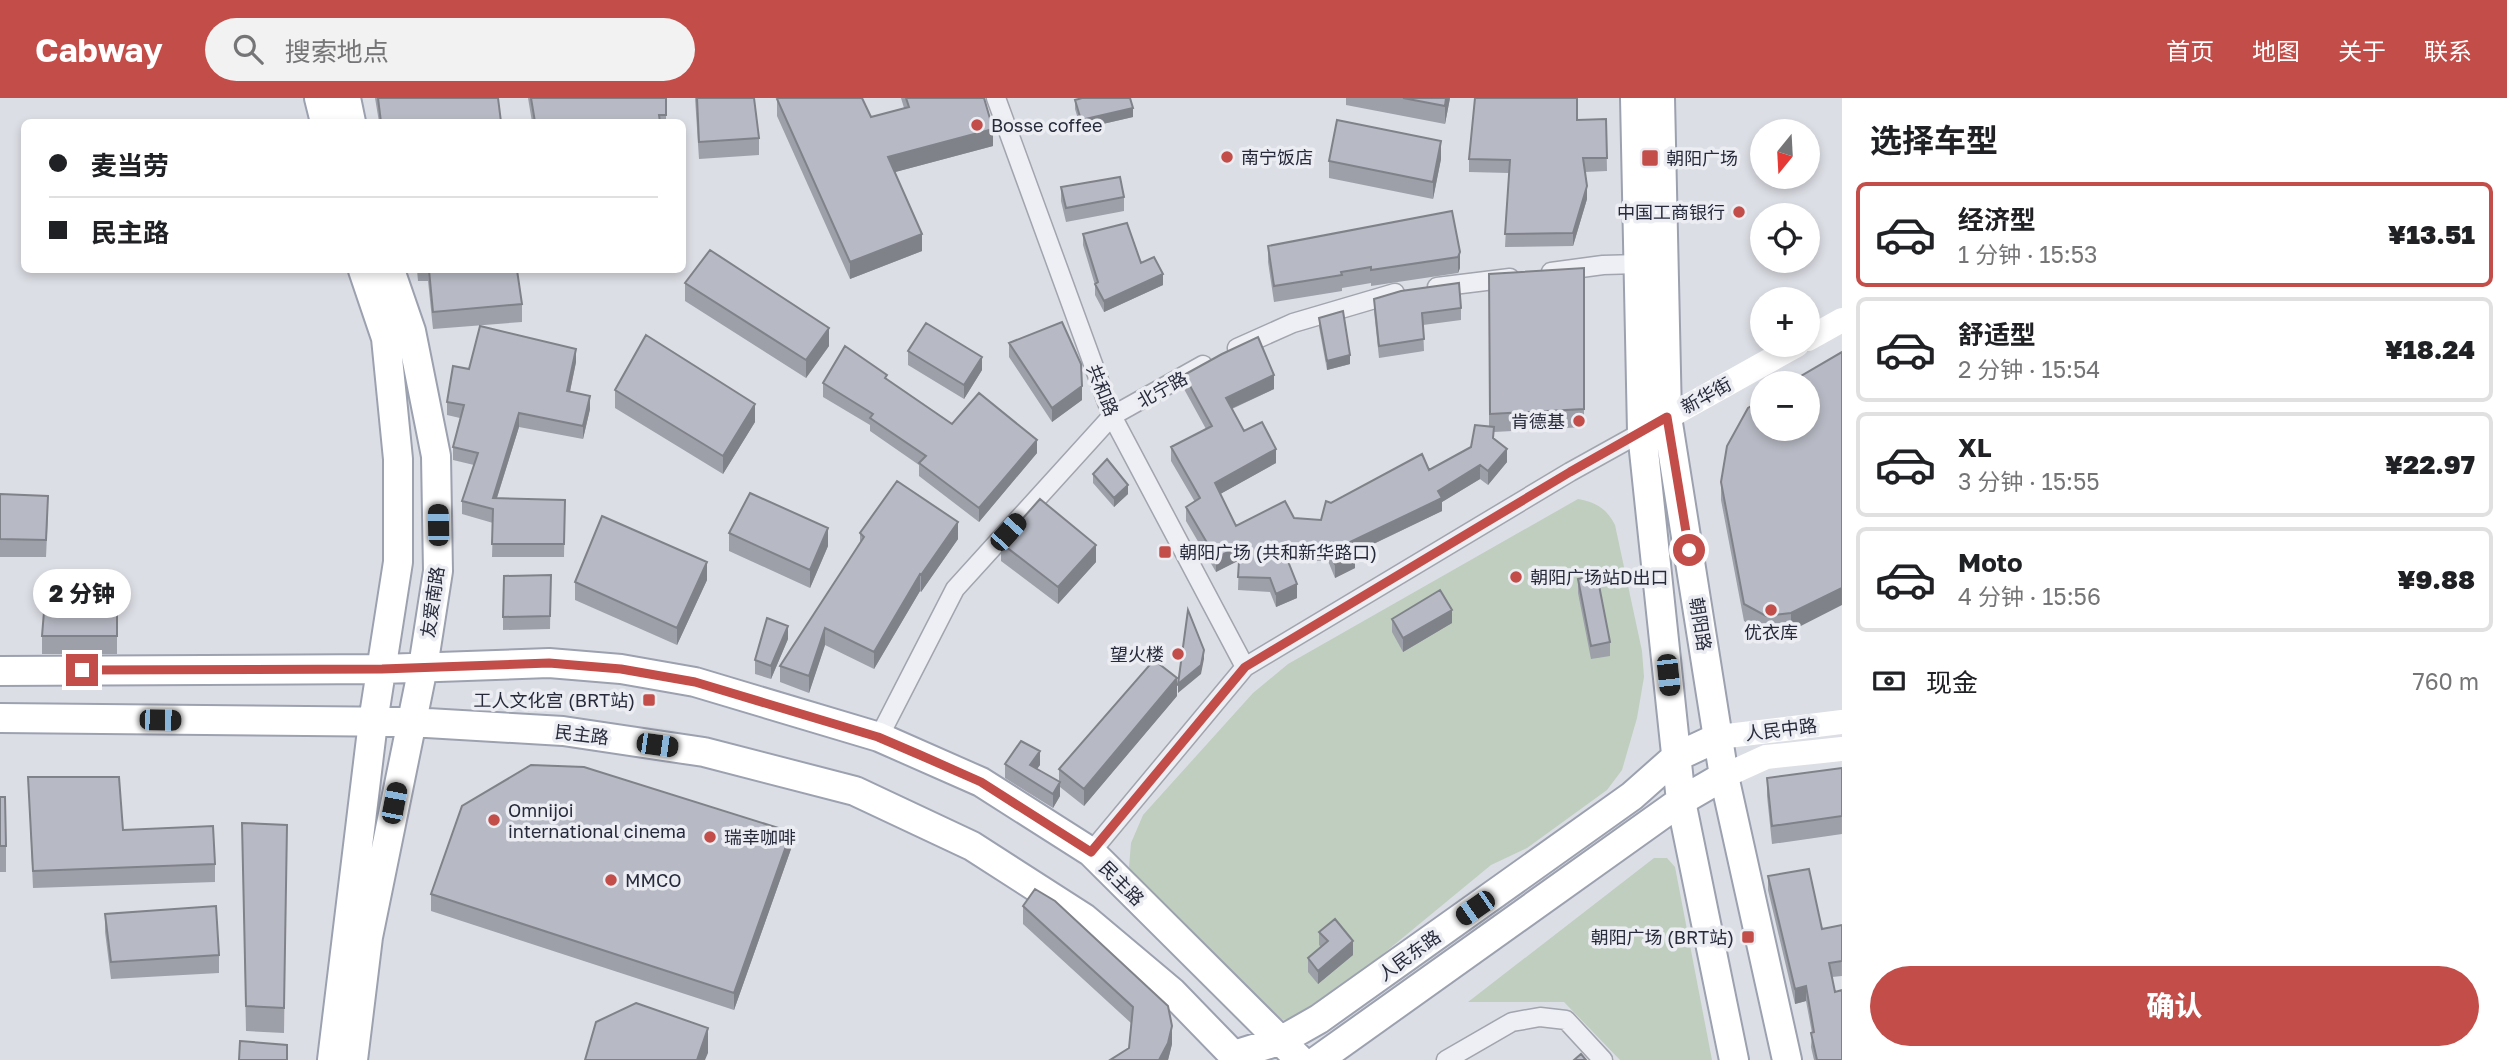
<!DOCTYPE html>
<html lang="zh">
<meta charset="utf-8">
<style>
body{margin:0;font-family:"Golos Text","Noto Sans SC",sans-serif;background:#f2f2f2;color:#202124;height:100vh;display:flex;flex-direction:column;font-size:26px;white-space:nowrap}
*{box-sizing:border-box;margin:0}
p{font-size:23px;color:#757577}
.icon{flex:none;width:38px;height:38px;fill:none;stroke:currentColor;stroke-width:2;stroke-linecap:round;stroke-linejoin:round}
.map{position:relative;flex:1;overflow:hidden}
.sheet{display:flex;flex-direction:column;background:#fff;width:665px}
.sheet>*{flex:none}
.banner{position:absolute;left:21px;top:21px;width:665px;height:154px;border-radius:10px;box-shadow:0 4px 10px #0003;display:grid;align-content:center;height:154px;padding:0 28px;background:#fff}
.needle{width:46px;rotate:198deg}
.fabs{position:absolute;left:1750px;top:21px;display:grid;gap:14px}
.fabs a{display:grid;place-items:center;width:70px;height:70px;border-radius:50%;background:#fff;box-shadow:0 4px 10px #0003;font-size:35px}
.end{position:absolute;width:32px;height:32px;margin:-16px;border:9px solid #c24d49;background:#fff;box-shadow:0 0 0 4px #fff}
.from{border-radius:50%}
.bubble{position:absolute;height:49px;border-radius:24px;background:#fff;box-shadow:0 4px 10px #0003;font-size:23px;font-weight:800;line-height:49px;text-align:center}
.car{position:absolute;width:21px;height:42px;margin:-21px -10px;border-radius:9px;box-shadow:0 0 5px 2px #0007;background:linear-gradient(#222 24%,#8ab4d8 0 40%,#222 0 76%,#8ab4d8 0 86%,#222 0)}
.banner b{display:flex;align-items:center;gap:24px;height:66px;font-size:26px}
.banner b+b{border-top:2px solid #e0e0e0}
.banner i{width:18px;height:18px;background:#202124}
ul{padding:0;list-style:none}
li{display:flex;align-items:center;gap:21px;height:105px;margin:0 14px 10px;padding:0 14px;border:4px solid #e0e0e0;border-radius:10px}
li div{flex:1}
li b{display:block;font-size:26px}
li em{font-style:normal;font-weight:800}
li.active{border-color:#c24d49}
li>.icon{width:63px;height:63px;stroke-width:1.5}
h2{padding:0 28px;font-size:32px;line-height:84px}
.pay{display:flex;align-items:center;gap:18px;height:77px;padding:0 28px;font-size:26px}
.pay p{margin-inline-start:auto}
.primary-button{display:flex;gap:14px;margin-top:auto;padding:14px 28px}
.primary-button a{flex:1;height:80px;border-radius:42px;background:#c24d49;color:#fff;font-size:28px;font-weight:800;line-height:80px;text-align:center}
header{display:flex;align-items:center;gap:42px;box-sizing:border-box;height:98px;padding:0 35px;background:#c24d49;color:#fff}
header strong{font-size:33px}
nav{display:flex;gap:38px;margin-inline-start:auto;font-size:24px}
.search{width:490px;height:63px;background:#f2f2f2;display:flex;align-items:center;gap:18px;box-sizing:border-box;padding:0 24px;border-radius:38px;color:#757577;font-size:26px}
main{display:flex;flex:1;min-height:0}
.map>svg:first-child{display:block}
</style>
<header>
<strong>Cabway</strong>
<div class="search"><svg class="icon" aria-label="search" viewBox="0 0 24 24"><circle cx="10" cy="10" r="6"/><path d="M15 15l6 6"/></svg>搜索地点</div>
<nav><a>首页</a><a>地图</a><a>关于</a><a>联系</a></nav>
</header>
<main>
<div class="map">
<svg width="1842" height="962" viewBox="0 0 1842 962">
<rect width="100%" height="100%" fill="#dcdee5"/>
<path fill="#bfcebe" d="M1578 401C1596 404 1607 411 1615 427L1642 553 1644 579 1637 620 1622 672 1607 692 1527 750 1491 767 1309 917 1283 922 1260 909 1157 811 1129 769 1131 745 1143 717 1253 595 1288 566Z
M1654 760H1667L1675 769 1712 962H1620L1564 904H1468Z"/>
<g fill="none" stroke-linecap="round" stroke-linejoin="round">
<defs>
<path id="street" d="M996 0 1112 318 1245 569
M1551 174 1603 167 1639 166
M1437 189 1510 180
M1237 250 1293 225 1395 195
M879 639 955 491 1112 318 1203 267
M1091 754 1245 569 1570 374 1642 334
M1446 962 1512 924 1540 919 1566 922 1603 962"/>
<path id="primary" d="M319 0 325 24
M346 0 351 24
M1635 0 1642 334 1681 703 1734 962
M1660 0 1667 319 1724 678 1787 962
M0 573 382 571 549 565 621 571 695 584 879 639 981 684 1091 754 1300 962
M0 620 410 624 563 633 704 654 855 693 972 748 1084 820 1172 894 1238 962
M1234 957 1282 942 1319 921 1632 698 1676 659 1719 639
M332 962 373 624 398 464V361L386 240 363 172
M353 962 368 839 423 569 438 473 436 358 411 233 390 172
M1318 962 1681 703 1724 678"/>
</defs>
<use href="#street" stroke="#a2a4ae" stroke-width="21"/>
<use href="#primary" stroke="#9ca1b0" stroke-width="32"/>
<use href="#street" stroke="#eeeff4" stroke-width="18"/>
<path stroke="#fff" stroke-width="24" d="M1808 241 1842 222
M1652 328 1797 247
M1719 639 1842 624
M1724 678 1766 659 1842 651"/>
<use href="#primary" stroke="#fff" stroke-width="28"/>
</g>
<path fill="#9d9fa9" d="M375 0H498L501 24H379Z
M528 0H666V24H532Z
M695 0H754L759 40V57L699 61Z
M901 0H984L993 48 895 74 922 153 850 181 777 18V1L871 19 904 10Z
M1346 0H1450L1445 26 1346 7Z
M1075 2 1133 19 1081 31 1075 11Z
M1606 21 1607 73 1585 74 1587 101 1573 148 1505 149 1509 75 1469 74V61L1577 22Z
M1441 61 1433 101 1329 80V63Z
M1061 89 1124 99V113L1066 124 1061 103Z
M1452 113 1460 170 1458 175 1371 188V185L1342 190V193L1274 204 1268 164V148Z
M1083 136 1141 165 1163 187 1104 214 1095 197V187L1083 147Z
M1584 170V329L1494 334V341L1507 364 1488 387 1480 381 1442 404V413L1355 455V470L1335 480 1328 463 1287 462 1297 500 1276 509 1270 494 1238 492 1239 462 1216 474 1186 423V409L1195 404 1171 363V349L1206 331 1184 291V277L1274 291 1232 311 1244 333 1276 365 1220 396 1236 428 1294 420 1321 422 1331 405 1429 372 1471 349 1489 328V176Z
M417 172H518L517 174 522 206V224L433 231 428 183H418Z
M685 185 829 248 806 280 685 203Z
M1374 201 1461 210V222L1423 227 1424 253 1379 260 1374 213Z
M1319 220 1350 266 1327 272 1319 229Z
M1009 245 1082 302 1052 324 1009 259Z
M908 253 982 272 964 301 908 267Z
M1842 254 1791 533 1766 536 1744 523 1721 402V384Z
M576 264 570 294 590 311 583 341 519 329 497 400 565 402 564 459H492L493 425 462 416V403L474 367 453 362V349L460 320 447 317V304L469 271Z
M887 281 952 326 1037 355 979 424 919 378V367L870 333V327L823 299V285Z
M615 292 755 324 723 376 615 310Z
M1093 376 1128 396 1114 409 1093 385Z
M0 396 48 415 46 459H0Z
M729 435 828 448 810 490 729 453Z
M860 435 958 441 921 494 920 493 874 571 825 547 809 595 780 584V568L860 446Z
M1001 445 1096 464 1058 506 1001 463Z
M551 477 550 531 503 532V519Z
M1578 481 1610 544V558L1591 561 1578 495Z
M707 482 677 547 575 502V484Z
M117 494V556H42V538Z
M1392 521 1452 525 1403 554 1392 534Z
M788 541 771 581 755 576V562Z
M1177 598 1084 708 1060 689V698L1053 710 1005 680V666L1040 667 1036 671 1059 684V671Z
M1842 670V736L1772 746 1767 698V680Z
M28 679 123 732 215 766V784L33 790Z
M0 699 6 748V774H0Z
M242 725 287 727 284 935 246 933Z
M791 751 734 912 431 813V796Z
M1768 778 1822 831 1842 827V878L1832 879 1842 962H1814L1811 949 1812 935 1806 903 1795 906 1768 792Z
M1035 791 1172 946 1168 962H1110L1129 950 1131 925 1023 826V808Z
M105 816 219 857V875L111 881 105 834Z
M1319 834 1353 857 1318 886 1308 874V860L1321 849 1319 847Z"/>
<path fill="#808289" d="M1446 0H1450L1445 26V8Z
M1133 10V19L1081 31V22Z
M993 31V48L888 76V59Z
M1441 43V61L1433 101V84Z
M1587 88V101L1573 148V135Z
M922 136V153L850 181V164Z
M1460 154V170L1458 175V159Z
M1163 176V187L1104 214V203Z
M829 230V248L806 280V262Z
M576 251V264L567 307V293Z
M1350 257V266L1327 272V263Z
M982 259V272L964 301V287Z
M1274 277V291L1226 313V300Z
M1082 288V302L1052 324V310Z
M590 298V311L583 341V328Z
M755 306V324L723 376V358Z
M519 315V329L493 412V400Z
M1037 342V355L979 424V410Z
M1276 351V365L1215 399V385Z
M1507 351V364L1488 387V373Z
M1480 367V381L1442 404V413L1350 457V444Z
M1128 387V396L1114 409V400Z
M958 424V441L921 494V477Z
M828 430V448L810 490V472Z
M1096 447V464L1058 506V489Z
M1240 448V462L1216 474V460Z
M1355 456V470L1335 480V466Z
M707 464V482L677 547V530Z
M920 476V493L874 571V554Z
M1297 486V500L1276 509V496Z
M1842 490V507L1791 533V515Z
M1452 512V525L1403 554V540Z
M788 528V541L771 581V568Z
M825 530V547L809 595V578Z
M1204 552V561L1201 576 1178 595V586Z
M1177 580V598L1084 708V691Z
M1040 653V667L1030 681V667Z
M1060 684V698L1053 710V696Z
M791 734V751L734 912V895Z
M1353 843V857L1318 886V873Z
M1806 888V903L1795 906V891Z
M1172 928V946L1168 962H1159Z
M708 930V955L705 962H697Z"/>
<path fill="#b7b9c4" stroke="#808289" stroke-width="2" d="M378 0H498L501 24H381Z
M531 0H666V17H659L660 24H535Z
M697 0H754L759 40 699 44Z
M779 0H862L871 19 909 9 906 0H984L993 31 888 59 922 136 850 164 777 1Z
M1082 0H1130L1133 10 1081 22 1075 2Z
M1403 0H1446L1445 8Z
M1475 0H1577V22L1606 21 1607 60H1583L1587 88 1573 135 1505 136 1510 62 1469 61Z
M1337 22 1441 43 1433 84 1329 63Z
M1120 79 1124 99 1066 110 1061 89Z
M1452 113 1460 154 1458 159 1371 172V169L1341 174 1342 177 1274 188 1268 148Z
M1127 125 1141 165 1154 159 1163 176 1104 203 1095 186 1098 184 1083 136Z
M710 152 829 230 806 262 685 185Z
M1584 170V311L1490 316 1489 176Z
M429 172H517L522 206 433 214Z
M1459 185 1461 210 1422 215 1424 241 1379 248 1374 201 1401 193Z
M1343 213 1350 257 1327 263 1319 220Z
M1062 224 1081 266 1082 288 1052 310 1009 245Z
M926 225 982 259 964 287 908 253Z
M480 228 576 251 567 293 590 298 583 328 519 315 493 400 565 402 564 446H492L493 411 462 403 478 355 453 349 464 307 447 304 453 268 469 271Z
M646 237 755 306 723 358 615 292Z
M1258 239 1274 277 1226 300 1244 333 1262 324 1276 351 1215 385 1236 428 1285 403 1294 420 1321 422 1326 403 1331 405 1422 356 1429 372 1471 349 1475 327 1494 329 1493 340 1507 351 1488 373 1480 367 1438 393 1442 400 1350 444 1355 456 1335 466 1328 450 1282 448 1297 486 1276 496 1270 480 1238 479 1240 448 1216 460 1186 409 1200 400 1171 349 1212 328 1184 277 1222 256Z
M845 248 887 277 885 280 952 326 979 295 1037 342 979 410 919 365 926 358 870 320 873 316 823 285Z
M1842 254V490L1791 515 1766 518 1744 506 1721 384 1727 348 1748 310 1762 302V331H1808V285H1789Z
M1107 361 1128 387 1114 400 1093 376Z
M897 383 958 424 921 477 920 476 874 554 825 530 809 578 780 568 864 439 860 435Z
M750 395 828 430 810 472 729 435Z
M0 396 48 398 46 442 0 441Z
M1040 401 1096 447 1058 489 1001 445Z
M602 418 707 464 677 530 575 484Z
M551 477 550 518 503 519 504 478Z
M1597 477 1610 544 1591 548 1578 481Z
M46 489 117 494V538H42Z
M1440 492 1452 512 1403 540 1392 521Z
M1188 512 1204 552 1201 567 1178 586Z
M767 520 788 528 771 568 755 562Z
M1154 562 1177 580 1084 691 1059 671Z
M1021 643 1040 653 1030 667 1060 684 1053 696 1005 666Z
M531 667 584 669 791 734 734 895 431 796 462 708Z
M1842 670V718L1772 728 1767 680Z
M28 679H119L123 732 213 728 215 766 33 773Z
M0 699H5L6 748H0Z
M242 725 287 727 284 910 246 908Z
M1809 771 1822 831 1842 827V863L1829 865 1835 894 1842 892V962H1817L1811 935 1814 934 1806 888 1795 891 1768 778Z
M1035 791 1055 803 1168 908 1172 928 1168 945 1159 962H1110L1129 950 1133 909 1023 808Z
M216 808 219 857 111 864 105 816Z
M1335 821 1353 843 1318 873 1308 860 1328 843 1319 834Z
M636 905 708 930 697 962H585L596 924Z
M240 943 287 947V962H239Z
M1581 956 1586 962H1574Z"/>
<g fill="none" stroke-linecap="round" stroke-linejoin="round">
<path stroke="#c24d49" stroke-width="9" d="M82 572 382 571 549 565 621 571 695 584 878 639 920 657 981 684 1091 754 1245 569 1570 374 1667 319 1689 452"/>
</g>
<g fill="#c24d49" stroke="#ebedf3" stroke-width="2.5">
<circle cx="977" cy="27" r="7"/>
<circle cx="1227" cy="59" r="7"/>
<rect x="1641" y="51" width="18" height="18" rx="3.5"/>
<circle cx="1739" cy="114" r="7"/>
<circle cx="1579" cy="323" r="7"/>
<rect x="1158" y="447" width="14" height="14" rx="3.5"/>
<circle cx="1516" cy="479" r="7"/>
<circle cx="1771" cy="512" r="7"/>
<circle cx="1178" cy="556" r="7"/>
<rect x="642" y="595" width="14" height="14" rx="3.5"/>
<circle cx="494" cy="722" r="7"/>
<circle cx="710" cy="739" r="7"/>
<circle cx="611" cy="782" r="7"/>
<rect x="1741" y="832" width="14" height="14" rx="3.5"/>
</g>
<g text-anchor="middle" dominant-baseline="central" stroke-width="7" stroke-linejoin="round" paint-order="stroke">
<g font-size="18" fill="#272a3a" stroke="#ebedf3" text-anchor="start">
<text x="991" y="27">Bosse coffee</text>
<text x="1241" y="59">南宁饭店</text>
<text x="1666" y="60">朝阳广场</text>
<text x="1725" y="114" text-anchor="end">中国工商银行</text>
<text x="1565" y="323" text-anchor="end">肯德基</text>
<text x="1179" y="454">朝阳广场 (共和新华路口)</text>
<text x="1530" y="479">朝阳广场站D出口</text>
<text x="1771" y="534" text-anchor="middle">优衣库</text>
<text x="1164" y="556" text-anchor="end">望火楼</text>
<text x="635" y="602" text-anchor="end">工人文化宫 (BRT站)</text>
<text x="508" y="712">Omnijoi<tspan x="508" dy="21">international cinema</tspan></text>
<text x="724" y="739">瑞幸咖啡</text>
<text x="625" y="782">MMCO</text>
<text x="1734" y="839" text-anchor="end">朝阳广场 (BRT站)</text>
</g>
<g font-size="18" fill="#272a3a" stroke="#ebedf3">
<text transform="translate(1162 291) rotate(-29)">北宁路</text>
<text transform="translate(1103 292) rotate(68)">共和路</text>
<text transform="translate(1706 297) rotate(-29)">新华街</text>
<text transform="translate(432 504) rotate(-82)">友爱南路</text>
<text transform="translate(1701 526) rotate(81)">朝阳路</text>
<text transform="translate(1781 631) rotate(-7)">人民中路</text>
<text transform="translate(582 636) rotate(7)">民主路</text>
<text transform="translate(1122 785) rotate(45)">民主路</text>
<text transform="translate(1409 857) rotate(-36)">人民东路</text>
</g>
</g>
</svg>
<div class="fabs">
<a><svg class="needle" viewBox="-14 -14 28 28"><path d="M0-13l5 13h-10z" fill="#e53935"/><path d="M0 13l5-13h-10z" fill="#757577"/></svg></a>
<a><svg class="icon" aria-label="locate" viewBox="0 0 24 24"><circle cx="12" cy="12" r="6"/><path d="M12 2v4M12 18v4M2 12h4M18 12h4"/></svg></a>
<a>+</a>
<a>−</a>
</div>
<i class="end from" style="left:1689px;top:452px"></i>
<i class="end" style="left:82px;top:572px"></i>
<div class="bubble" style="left:33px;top:471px;width:98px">2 分钟</div>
<i class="car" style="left:438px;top:427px;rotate:359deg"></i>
<i class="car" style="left:1008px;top:434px;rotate:42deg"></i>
<i class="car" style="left:1668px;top:577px;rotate:174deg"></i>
<i class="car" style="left:160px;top:622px;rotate:91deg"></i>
<i class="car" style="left:657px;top:647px;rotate:98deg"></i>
<i class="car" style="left:394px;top:705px;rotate:11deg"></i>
<i class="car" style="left:1475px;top:810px;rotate:235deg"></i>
<div class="banner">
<b><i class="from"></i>麦当劳</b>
<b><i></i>民主路</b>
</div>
</div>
<section class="sheet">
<h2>选择车型</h2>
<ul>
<li class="active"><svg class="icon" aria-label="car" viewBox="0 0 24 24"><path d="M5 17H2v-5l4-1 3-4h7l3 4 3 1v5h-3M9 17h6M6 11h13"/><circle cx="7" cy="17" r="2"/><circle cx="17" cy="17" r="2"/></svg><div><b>经济型</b><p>1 分钟 · 15:53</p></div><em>¥13.51</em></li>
<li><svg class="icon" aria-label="car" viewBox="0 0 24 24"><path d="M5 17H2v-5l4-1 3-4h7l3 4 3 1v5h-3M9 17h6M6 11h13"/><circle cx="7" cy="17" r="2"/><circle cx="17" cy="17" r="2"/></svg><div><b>舒适型</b><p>2 分钟 · 15:54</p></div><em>¥18.24</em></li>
<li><svg class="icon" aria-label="car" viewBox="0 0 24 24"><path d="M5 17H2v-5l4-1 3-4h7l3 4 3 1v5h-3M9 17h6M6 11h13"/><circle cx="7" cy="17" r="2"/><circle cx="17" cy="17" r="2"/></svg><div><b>XL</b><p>3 分钟 · 15:55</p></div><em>¥22.97</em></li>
<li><svg class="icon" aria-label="car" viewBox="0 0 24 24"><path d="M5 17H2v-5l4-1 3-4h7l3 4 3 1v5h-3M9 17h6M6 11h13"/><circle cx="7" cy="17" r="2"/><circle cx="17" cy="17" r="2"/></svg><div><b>Moto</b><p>4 分钟 · 15:56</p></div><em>¥9.88</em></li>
</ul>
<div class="pay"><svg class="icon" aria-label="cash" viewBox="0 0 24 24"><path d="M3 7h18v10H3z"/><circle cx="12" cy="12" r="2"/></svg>现金<p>760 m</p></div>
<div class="primary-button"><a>确认</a></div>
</section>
</main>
